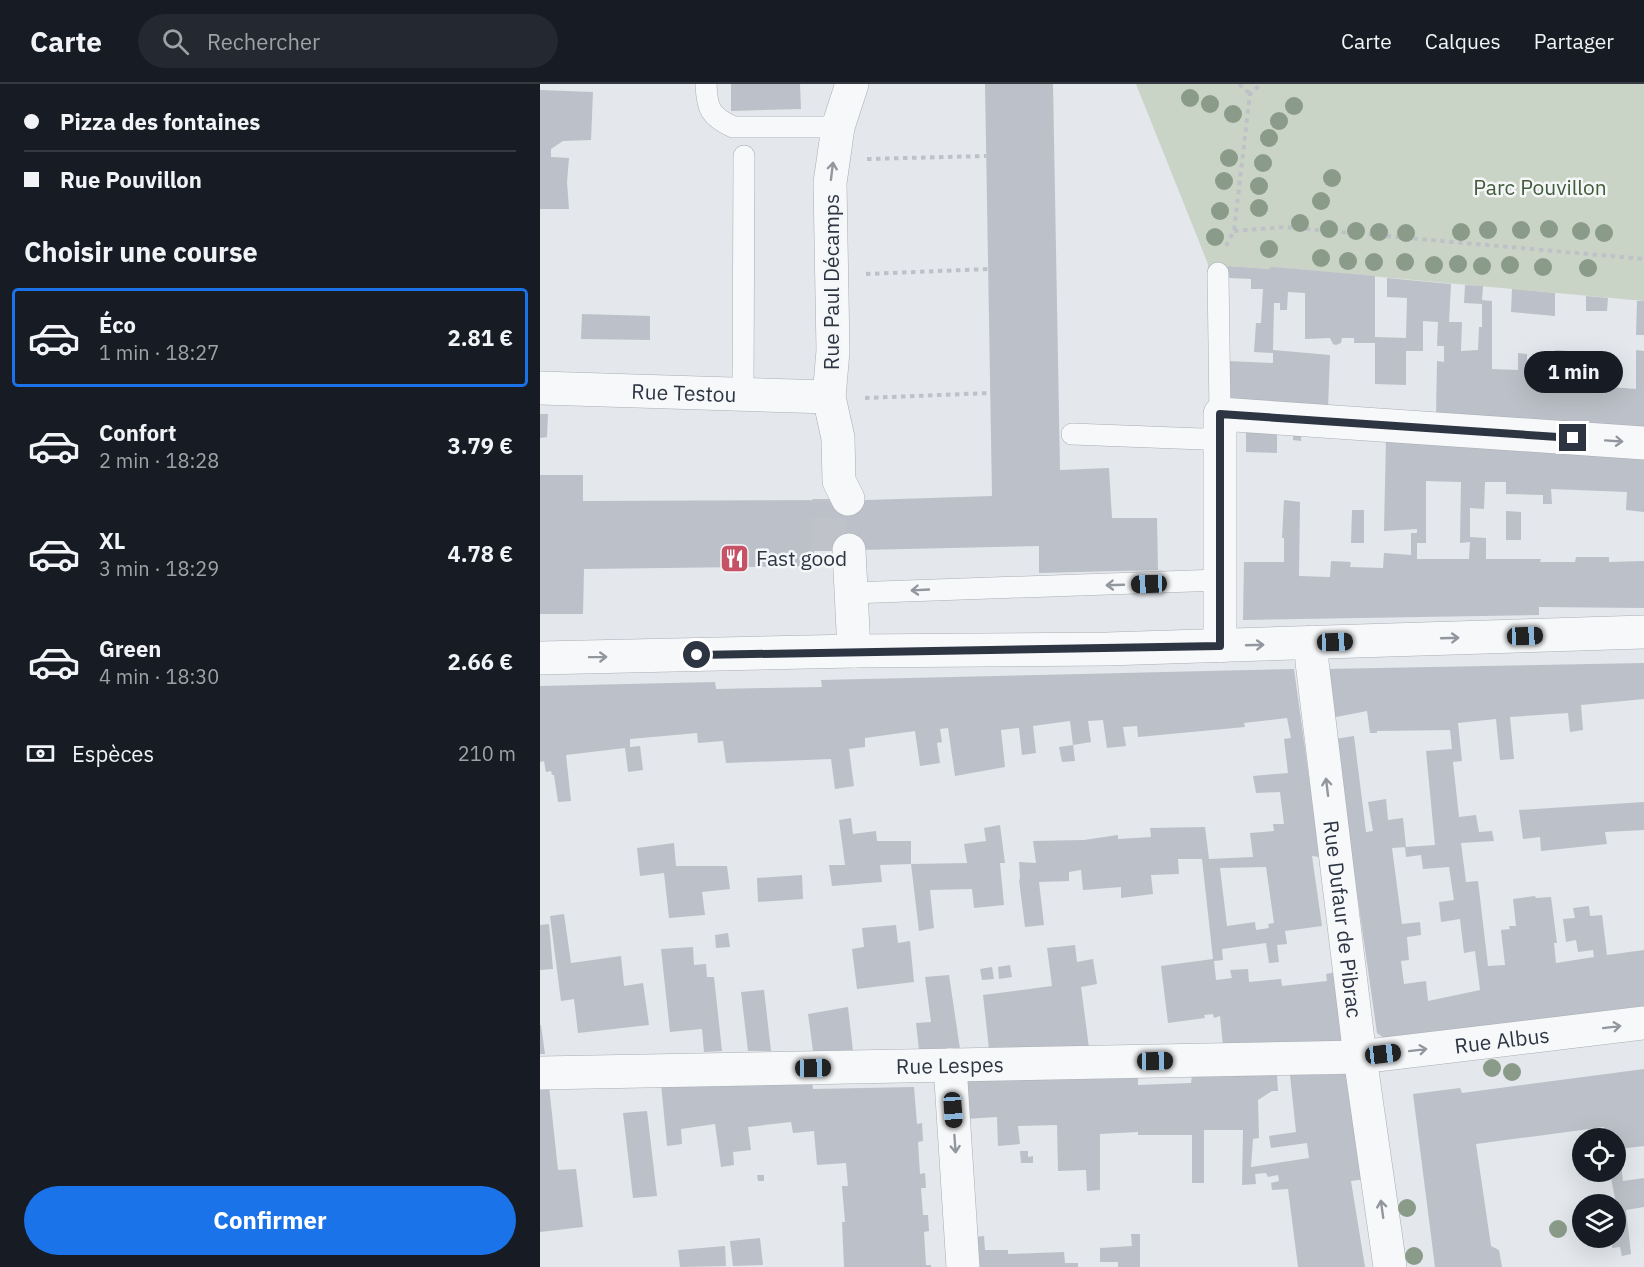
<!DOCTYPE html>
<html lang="fr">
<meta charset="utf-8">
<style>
body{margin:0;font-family:"IBM Plex Sans",sans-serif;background:#242831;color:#f1f3f6;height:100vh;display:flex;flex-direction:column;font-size:22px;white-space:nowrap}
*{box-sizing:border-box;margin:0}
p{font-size:20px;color:#9ea1a6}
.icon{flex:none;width:33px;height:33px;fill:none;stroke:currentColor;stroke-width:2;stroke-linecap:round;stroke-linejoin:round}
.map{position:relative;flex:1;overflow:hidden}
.sheet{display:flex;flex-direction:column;background:#171b24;width:540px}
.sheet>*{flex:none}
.banner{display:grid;align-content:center;height:132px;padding:0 24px;background:#171b24}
.controls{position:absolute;left:1032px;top:1044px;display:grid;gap:12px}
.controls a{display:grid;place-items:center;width:54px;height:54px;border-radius:50%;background:#171b24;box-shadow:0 6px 24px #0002;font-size:30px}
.end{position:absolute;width:27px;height:27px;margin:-14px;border:8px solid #2d3543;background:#fff;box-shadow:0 0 0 3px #fff}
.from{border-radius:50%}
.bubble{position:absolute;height:42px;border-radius:21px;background:#171b24;box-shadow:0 6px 24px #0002;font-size:20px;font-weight:700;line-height:42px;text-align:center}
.car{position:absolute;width:18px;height:36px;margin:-18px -9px;border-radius:8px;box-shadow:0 0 4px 2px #0007;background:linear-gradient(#222 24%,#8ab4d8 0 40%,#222 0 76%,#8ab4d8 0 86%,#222 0)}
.banner b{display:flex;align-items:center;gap:21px;height:57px;font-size:22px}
.banner b+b{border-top:2px solid #363941}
.banner i{width:15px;height:15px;background:#f1f3f6}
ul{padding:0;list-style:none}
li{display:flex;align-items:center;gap:18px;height:99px;margin:0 12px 9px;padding:0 12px;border:3px solid transparent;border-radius:6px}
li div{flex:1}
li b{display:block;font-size:22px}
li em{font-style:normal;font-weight:700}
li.on{border-color:#1a73e8}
li>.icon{width:54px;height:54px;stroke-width:1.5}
h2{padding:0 24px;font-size:27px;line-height:72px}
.pay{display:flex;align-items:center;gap:15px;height:66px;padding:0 24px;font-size:22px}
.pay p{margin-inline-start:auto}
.primary-button{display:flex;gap:12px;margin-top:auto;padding:12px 24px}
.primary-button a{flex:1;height:69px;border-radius:36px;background:#1a73e8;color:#fff;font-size:24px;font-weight:700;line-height:69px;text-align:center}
header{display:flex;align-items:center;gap:36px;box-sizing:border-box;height:84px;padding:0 30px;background:#171b24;border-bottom:2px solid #363941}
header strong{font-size:28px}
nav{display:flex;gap:33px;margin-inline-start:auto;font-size:21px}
.search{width:420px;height:54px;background:#242831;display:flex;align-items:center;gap:15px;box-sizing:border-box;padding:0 21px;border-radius:33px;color:#9ea1a6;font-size:22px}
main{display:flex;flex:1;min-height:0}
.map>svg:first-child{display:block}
</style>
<header>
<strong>Carte</strong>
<div class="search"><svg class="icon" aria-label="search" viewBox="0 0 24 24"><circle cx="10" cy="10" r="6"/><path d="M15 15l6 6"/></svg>Rechercher</div>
<nav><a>Carte</a><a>Calques</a><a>Partager</a></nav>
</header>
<main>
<section class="sheet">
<div class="banner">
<b><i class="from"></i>Pizza des fontaines</b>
<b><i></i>Rue Pouvillon</b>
</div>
<h2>Choisir une course</h2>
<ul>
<li class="on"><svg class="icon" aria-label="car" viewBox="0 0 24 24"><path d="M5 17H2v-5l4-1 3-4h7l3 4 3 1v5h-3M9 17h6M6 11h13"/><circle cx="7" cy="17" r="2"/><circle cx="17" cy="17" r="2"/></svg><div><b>Éco</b><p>1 min · 18:27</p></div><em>2.81 €</em></li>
<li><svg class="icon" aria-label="car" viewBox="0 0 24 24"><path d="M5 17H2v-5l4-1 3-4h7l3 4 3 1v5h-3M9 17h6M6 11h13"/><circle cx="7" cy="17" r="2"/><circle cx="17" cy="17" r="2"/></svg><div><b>Confort</b><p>2 min · 18:28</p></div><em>3.79 €</em></li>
<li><svg class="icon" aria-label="car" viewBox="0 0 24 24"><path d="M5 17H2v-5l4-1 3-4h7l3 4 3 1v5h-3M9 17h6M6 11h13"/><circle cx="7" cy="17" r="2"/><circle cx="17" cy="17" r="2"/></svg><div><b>XL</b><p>3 min · 18:29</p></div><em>4.78 €</em></li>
<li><svg class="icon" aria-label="car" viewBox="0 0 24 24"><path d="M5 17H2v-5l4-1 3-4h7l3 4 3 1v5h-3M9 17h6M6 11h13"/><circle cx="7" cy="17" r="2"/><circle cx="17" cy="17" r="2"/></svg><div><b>Green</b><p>4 min · 18:30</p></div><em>2.66 €</em></li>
</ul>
<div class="pay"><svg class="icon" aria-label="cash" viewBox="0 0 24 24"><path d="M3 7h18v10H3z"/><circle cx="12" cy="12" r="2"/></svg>Espèces<p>210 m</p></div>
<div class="primary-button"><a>Confirmer</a></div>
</section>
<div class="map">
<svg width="1104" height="1183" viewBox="0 0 1104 1183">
<rect width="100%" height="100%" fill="#e4e7eb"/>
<path fill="#cad4c6" d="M596 0H1104V217L731 183 729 185 689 182 688 189 668 190V180Z"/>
<path fill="#bcc0c8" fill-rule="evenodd" d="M191 0H260L261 25 191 27Z
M445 0H513L520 386 569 384 572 434H617L618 486 499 489V462L274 467V482L44 485 43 530H0V391H43V417L327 416 452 412Z
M0 6 53 8 51 56 23 57 11 65V73L29 74 27 98 29 125H0Z
M688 182 729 185 731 183H734L835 192V253L866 254 867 214 847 213V194L911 200 909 238H922L921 267 938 266 939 243H942V220L924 219 925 201 943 202 942 216 952 217V285L978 286V269L987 270V278L1015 280V266L1029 267 1028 295 1047 297V301L1096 305V266L1104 267V347L896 332 897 277 904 278V262H897L898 238 883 237V267H866V301L835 300V259H814V254H802L801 259 796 261 793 260 790 254 765 255V209L748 208 747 226H740V219H734L733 266 790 271 788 324 688 317V277L733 279V269L714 268 716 239H721L723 205H711V195L689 194Z
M972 205 1015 209V232L971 228Z
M1046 212 1068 214 1067 227H1046Z
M1097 217H1104V251H1096Z
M42 230 110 232V256L41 255Z
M0 330H8L7 353 0 354Z
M706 343 737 345V369L706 368Z
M753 347H761V357L753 356Z
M846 354 1104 373V428L1086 426 1087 408 1011 405 1012 420H1003V411L966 410V398H945L944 425 930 424V453L946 454V475H1001L1000 478H1035L1036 473H1069V478L1104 477V524L999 523V531L703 536 704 478H744V454H742L744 416 760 418 759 492 790 493 791 477 811 478 810 483 843 484 844 469 871 471V449H877V445L844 447ZM886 397 921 398 920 459 930 458 929 475H877V459H886Z
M812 426H824V459H811Z
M966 427 981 428V456H966Z
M1104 579V615L1041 621 1043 646 1030 648 1028 629 970 633 974 675 960 676 956 635 918 639 922 677 913 678 919 733 936 731 939 748 952 747 954 757 921 759 926 798 938 797 948 882 965 881 961 846 970 845 969 842H976L973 815 995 812 996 814 1011 813 1017 859H1014L1016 879 1054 873 1053 866 1038 868 1036 856 1026 858 1023 835 1035 834 1033 824 1049 822 1050 832 1062 831 1067 871 1104 866V923L848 957 837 949 795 655 814 652 826 748 833 747 828 718 846 715 848 736 863 734 866 763 852 764 862 840 880 838 881 851 867 853 869 876 861 877 864 900 886 897 888 917 940 906 935 867 924 869 920 835 901 838 899 818 914 816 909 783 883 785 881 771 866 773 865 763 895 761 886 667 912 665 910 646 837 647V649H830L827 627 791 634 784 585Z
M754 585 780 773 772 772 782 842 745 847 747 860 737 861 739 878 729 879 726 859 682 865 683 876 674 877 676 896 692 894 690 886 708 885 709 898 741 895 742 902 787 897 786 890 796 888 806 961 683 963 680 932 674 934 673 930 664 931 665 934 628 939 621 882 673 875 662 775H638L639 790 611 791 613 810 581 814V803L543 806 541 786 529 788V797L499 798 504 841 485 843 479 796 480 795 479 778 496 779 493 757 544 756 578 751V755L611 753 610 744 665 743 669 775 713 773 710 749 734 747 733 740H744L740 708 716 709 713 692 748 689 744 655 751 654 747 634 704 639 705 643 598 653 597 642 583 643 586 662 567 664 563 636 548 637 551 658 533 661 530 637 493 642 496 669 482 671 479 644 461 646 465 683 415 692 408 644 400 645 402 658 397 659 400 679 380 682 375 647 325 654V663L309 665 314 702 295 705 291 675 186 679 183 657 158 659 157 649 90 655V663L100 662 103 686 88 688 85 664 26 671 31 717 18 718 14 691H12L11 687 6 688 4 677 0 678V602L175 598 176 605 228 604 282 603 281 596ZM726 783 734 839 728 840 729 844 716 846 715 838 687 842 680 784Z
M533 661 535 677 522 678 519 663Z
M1104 718V746L1065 748 1067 760 1001 767 1000 753 983 755 979 726Z
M311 734 313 750 336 747 337 757H371V780L340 781 342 798 292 802 289 781H305L299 736Z
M460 741 465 779H460L464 821 434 824 432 805 390 806 394 844 379 847 371 780 427 779 424 760 446 757 444 744Z
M134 759 136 782H187L190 805 162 808 165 831 129 834 124 789 100 792 97 764Z
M262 791 263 815 218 818 217 794Z
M24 830 31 879 81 872 84 902 103 899 109 941 38 949 34 915 21 917 10 832Z
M9 840 13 885 0 886V841Z
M356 841 358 859 370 857 374 898 317 905 312 865 324 863 322 844Z
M188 849 190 863 176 864 175 851Z
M535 861 537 878 553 875 557 900 541 903 549 964 449 965 443 911 512 902 507 864Z
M153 863 154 881 166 880 167 893H174L182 967 164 968 162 945 130 948 121 865Z
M470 881 472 893 459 895 458 883Z
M452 883 454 895 442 896 440 885Z
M409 891 420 965 379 966 376 939 391 938 385 893Z
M224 906 231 967H208L201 908Z
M308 923 313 967H273L268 930Z
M0 941H1L5 970H0Z
M1104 985V1062L1079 1065 1083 1097 1104 1094V1123L1086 1126 1091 1170 1082 1172 1080 1163 1072 1164 1071 1154H1076V1120L1070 1088H1076V1054H1065L1064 1043 936 1060 951 1162 959 1166 962 1183H895L873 1010 920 1004 922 1009Z
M810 990 825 1095 811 1097 825 1183H758L748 1105 732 1106 731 1099 739 1097 738 1091 728 1093 726 1089 715 1090 716 1100 702 1101 703 1046H664V1099H652V1051H598V1048L560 1050V1106L547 1107 546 1086 518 1087 517 1041 478 1042 480 1060 458 1062 457 1033 425 1035 422 995 598 993V1001L651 999 652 992 737 991 738 1007H732L718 1016 719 1054 713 1055 711 1083 769 1074 767 1059 731 1064 729 1052 756 1048 750 991Z
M272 997 273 1005 374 1003 377 1040 382 1039 383 1057 378 1058 380 1090 385 1089 386 1104H381L383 1131H388L389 1147 384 1148 386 1181H391V1183H304L302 1138H305L302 1102H308L306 1079 277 1081 274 1047 253 1049 251 1038 208 1043 211 1066 193 1068 194 1081 181 1083 175 1040 141 1045 142 1060 127 1062 121 1000Z
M0 1002H9L18 1086 36 1085 43 1143 0 1148Z
M107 1027 117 1112 93 1114 83 1029Z
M480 1067H488V1073L493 1072V1079H481Z
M217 1091H224V1097H218Z
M591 1150H600V1183H578V1178H560V1164L592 1162Z
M444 1152 445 1166H468V1170L524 1168 525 1179H538V1183H437L434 1153Z
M220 1154 223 1181 193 1182 190 1157Z
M185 1162 186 1182 140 1183 138 1166Z"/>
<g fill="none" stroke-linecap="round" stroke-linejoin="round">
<path stroke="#bfc3c9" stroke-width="33" stroke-dasharray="33 16" stroke-linecap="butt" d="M289 467V415"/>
<defs>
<path id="service" d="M166 0C167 25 170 32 193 43H298
M678 189 680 330
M203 310 204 72
M532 350 662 355 680 353
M311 509 680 496"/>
<g id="minor">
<path id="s1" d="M0 304 289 313"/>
<path d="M308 415 299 397 298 354 289 313 293 267 290 99 298 43 312 0"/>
<path d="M309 466 314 567"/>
<path id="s2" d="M772 558V578L820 973 850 1183"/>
<path d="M680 562V330L1104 359"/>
<path d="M0 574 314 567 567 565 1104 548"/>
<path d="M410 981 423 1183"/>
<path id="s3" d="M0 989 820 973 1104 939"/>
</g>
</defs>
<use href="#service" stroke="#a9aeb5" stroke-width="22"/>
<use href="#minor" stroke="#a9aeb5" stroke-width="34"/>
<path stroke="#bec1c7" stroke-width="4" stroke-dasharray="4.5 4.5" stroke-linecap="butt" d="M699 0 710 10
M327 75 446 72
M694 147 745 143 1104 175
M686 162 694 147 710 10 721 0
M326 190 448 185
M325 314 450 309"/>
<use href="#service" stroke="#f7f8fa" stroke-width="21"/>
<use href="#minor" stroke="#f7f8fa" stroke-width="33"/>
</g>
<g fill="#8b9b8a">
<circle cx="650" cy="14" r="9"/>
<circle cx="670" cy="20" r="9"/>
<circle cx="754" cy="22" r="9"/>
<circle cx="693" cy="30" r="9"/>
<circle cx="739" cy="37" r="9"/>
<circle cx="729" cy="54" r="9"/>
<circle cx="689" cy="74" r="9"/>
<circle cx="723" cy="79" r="9"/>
<circle cx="792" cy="94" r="9"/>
<circle cx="684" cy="97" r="9"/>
<circle cx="719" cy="102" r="9"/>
<circle cx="781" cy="117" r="9"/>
<circle cx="719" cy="124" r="9"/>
<circle cx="680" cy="127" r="9"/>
<circle cx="760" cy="139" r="9"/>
<circle cx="789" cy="145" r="9"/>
<circle cx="1009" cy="145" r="9"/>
<circle cx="948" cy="146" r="9"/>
<circle cx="981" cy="146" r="9"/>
<circle cx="816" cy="147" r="9"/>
<circle cx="1041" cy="147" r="9"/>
<circle cx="839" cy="148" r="9"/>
<circle cx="921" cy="148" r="9"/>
<circle cx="866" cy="149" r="9"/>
<circle cx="1064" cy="149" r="9"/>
<circle cx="675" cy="153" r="9"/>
<circle cx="729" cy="165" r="9"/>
<circle cx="781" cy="174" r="9"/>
<circle cx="808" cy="177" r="9"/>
<circle cx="834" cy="178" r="9"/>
<circle cx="865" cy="178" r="9"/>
<circle cx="918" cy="180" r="9"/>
<circle cx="894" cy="181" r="9"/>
<circle cx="970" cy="181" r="9"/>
<circle cx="942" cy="182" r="9"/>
<circle cx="1003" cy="183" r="9"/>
<circle cx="1048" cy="184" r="9"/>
<circle cx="952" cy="984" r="9"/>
<circle cx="972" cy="988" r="9"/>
<circle cx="867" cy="1124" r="9"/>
<circle cx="1018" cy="1145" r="9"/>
<circle cx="874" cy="1172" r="9"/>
</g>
<defs><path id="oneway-shaft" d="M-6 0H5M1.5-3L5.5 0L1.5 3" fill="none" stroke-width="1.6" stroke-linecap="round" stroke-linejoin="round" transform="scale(1.5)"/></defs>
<g stroke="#92969e">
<use href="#oneway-shaft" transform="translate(292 87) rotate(-83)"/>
<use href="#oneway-shaft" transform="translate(1074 357) rotate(4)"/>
<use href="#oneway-shaft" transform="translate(575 501) rotate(178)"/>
<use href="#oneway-shaft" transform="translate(380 506) rotate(177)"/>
<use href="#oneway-shaft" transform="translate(910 554) rotate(-2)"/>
<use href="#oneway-shaft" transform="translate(715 561) rotate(-2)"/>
<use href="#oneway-shaft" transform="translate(58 573) rotate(-1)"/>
<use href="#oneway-shaft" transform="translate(787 703) rotate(-97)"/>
<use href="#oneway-shaft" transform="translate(1072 943) rotate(-7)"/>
<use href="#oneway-shaft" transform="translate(878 966) rotate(-7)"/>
<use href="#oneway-shaft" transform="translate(415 1060) rotate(86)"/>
<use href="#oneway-shaft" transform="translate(842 1125) rotate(-98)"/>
</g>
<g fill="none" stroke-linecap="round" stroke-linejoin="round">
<path stroke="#2d3543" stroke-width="8" d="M157 571 680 562V330L1033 354"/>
</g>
<defs>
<symbol id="restaurant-square" viewBox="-11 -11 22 22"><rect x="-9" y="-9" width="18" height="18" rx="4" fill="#c65365" stroke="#f4f6f8"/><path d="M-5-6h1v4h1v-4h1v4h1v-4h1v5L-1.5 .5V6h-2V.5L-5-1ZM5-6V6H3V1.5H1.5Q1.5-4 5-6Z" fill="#fff"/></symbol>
</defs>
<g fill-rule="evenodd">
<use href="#restaurant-square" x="178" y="458" width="33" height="33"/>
</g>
<g text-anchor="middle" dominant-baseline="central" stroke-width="5" stroke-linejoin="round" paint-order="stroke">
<g font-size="21" fill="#425d3b" stroke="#f4f6f8">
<text x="1000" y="103">Parc Pouvillon</text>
</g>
<g font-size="21" fill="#2d3543" stroke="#f4f6f8">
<text transform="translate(291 198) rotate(-90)">Rue Paul Décamps</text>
<text stroke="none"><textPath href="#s1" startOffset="144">Rue Testou</textPath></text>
<text stroke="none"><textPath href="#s2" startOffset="279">Rue Dufaur de Pibrac</textPath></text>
<text stroke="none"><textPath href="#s3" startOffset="963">Rue Albus</textPath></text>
<text stroke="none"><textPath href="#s3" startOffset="410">Rue Lespes</textPath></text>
</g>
<g font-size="21" fill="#2d3543" stroke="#f4f6f8" text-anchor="start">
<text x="216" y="474">Fast good</text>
</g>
</g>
</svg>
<div class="controls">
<a><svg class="icon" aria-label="locate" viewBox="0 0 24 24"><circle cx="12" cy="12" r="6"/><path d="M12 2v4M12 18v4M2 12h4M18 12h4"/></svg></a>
<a><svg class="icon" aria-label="layers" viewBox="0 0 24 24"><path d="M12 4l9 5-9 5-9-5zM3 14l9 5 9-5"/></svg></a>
</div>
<i class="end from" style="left:157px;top:571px"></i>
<i class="end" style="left:1033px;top:354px"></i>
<div class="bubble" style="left:984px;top:267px;width:99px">1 min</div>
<i class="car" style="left:609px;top:500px;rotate:268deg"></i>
<i class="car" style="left:985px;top:552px;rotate:88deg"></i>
<i class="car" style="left:795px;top:558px;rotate:88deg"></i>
<i class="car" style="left:843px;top:970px;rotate:83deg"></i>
<i class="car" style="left:615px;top:977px;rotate:89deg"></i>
<i class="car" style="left:273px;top:984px;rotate:89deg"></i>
<i class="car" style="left:413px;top:1026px;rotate:176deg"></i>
</div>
</main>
